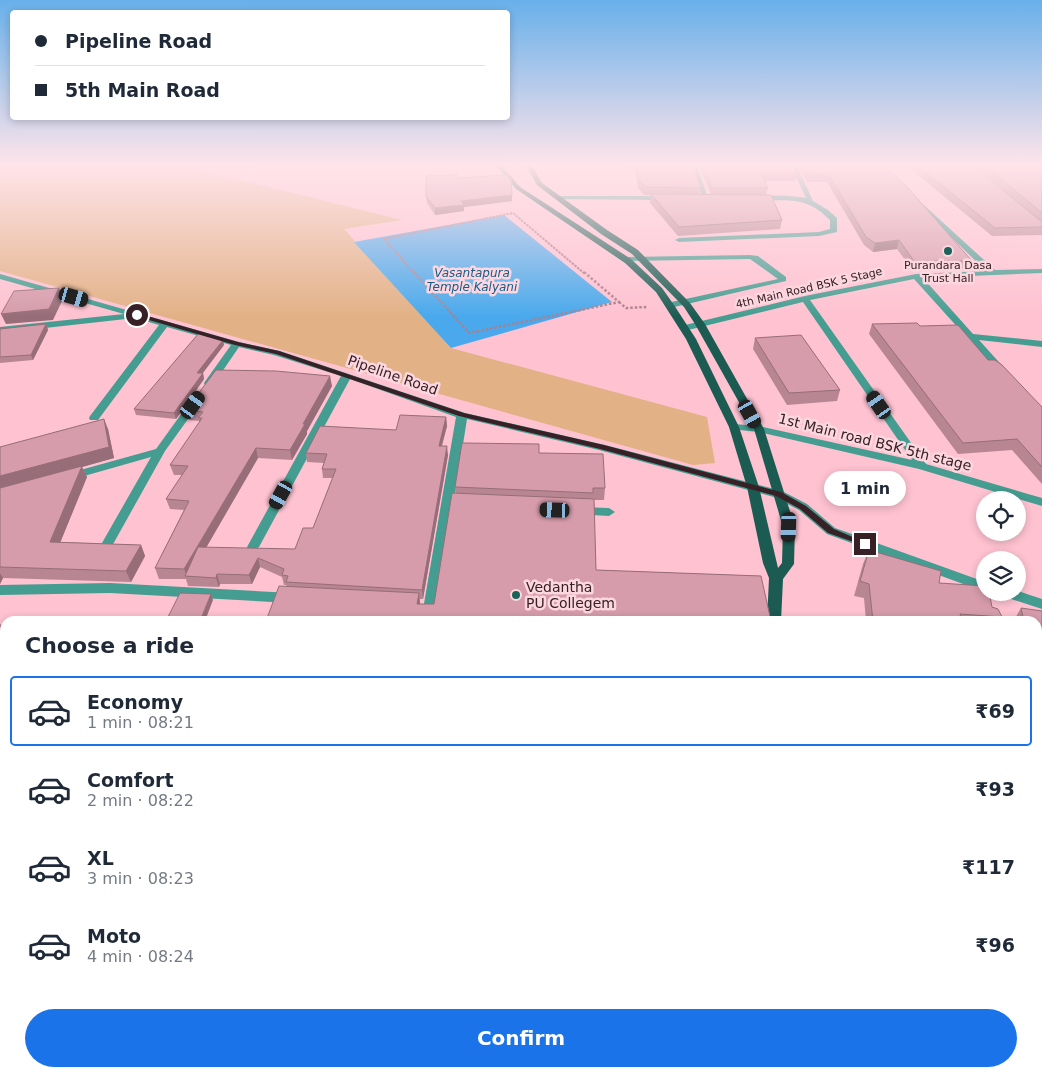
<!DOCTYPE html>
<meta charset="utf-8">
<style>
body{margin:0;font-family:"DejaVu Sans",sans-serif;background:#f2f2f3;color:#1f2937;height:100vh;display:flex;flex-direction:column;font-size:19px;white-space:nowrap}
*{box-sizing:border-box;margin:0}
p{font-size:16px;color:#747a83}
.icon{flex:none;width:28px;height:28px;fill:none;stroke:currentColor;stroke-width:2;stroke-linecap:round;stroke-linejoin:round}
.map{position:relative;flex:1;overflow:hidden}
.drawer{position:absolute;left:0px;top:616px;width:1042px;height:461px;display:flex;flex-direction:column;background:#fff;border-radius:15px 15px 0 0;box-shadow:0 2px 8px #0003}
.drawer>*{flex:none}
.hud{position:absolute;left:10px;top:10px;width:500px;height:110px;border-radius:5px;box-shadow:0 2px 8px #0003;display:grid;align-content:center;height:110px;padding:0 25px;background:#fff}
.controls{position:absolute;left:976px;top:491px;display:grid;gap:10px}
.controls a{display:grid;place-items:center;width:50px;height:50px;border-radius:50%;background:#fff;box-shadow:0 2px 8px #0003;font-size:25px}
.end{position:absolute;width:22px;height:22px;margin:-11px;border:6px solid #372127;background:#fff;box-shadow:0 0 0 2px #fff}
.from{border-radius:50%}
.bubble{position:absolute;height:35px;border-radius:18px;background:#fff;box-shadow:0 2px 8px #0003;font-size:16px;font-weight:700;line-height:35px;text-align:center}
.car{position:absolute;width:15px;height:30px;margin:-15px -8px;border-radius:6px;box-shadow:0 0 4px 1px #0007;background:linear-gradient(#222 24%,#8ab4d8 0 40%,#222 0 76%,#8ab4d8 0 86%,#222 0)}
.hud b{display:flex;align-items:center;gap:18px;height:48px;font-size:19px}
.hud b+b{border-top:1px solid #e0e1e3}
.hud i{width:12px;height:12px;background:#1f2937}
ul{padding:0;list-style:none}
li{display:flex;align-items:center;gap:15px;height:70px;margin:0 10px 8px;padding:0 15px;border:2px solid transparent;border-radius:5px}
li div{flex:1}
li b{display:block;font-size:19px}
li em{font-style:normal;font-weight:700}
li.current{border-color:#1a73e8}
li>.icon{width:45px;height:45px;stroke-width:1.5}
h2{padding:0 25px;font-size:22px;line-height:60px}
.cta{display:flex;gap:10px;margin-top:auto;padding:10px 25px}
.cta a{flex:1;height:58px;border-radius:30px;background:#1a73e8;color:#fff;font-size:20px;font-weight:700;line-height:58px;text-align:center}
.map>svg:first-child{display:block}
</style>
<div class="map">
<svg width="1042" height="1077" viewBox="0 0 1042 1077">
<rect width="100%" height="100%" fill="#fec2d1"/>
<path fill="#e2b186" d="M0 166H184L402 220 344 229 451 348 707 417 715 463 693 465 0 271Z"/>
<path fill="#49a9ec" d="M504 215 612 302 451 348 354 242Z"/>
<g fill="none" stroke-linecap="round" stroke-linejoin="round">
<path stroke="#ac7f8b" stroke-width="2" stroke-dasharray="2.5 1" stroke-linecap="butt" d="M415 274 384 239 513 213 585 274"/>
<path stroke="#ac7f8b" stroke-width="2.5" stroke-dasharray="2.5 2" stroke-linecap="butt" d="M414 272 469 333 619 302
M584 272 619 302
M619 302 626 308 647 307"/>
<path fill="#449d90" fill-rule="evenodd" d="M691 166H697L709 200 703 199Z
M791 166H797L813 201 828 210 837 218V232L819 236 679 242 675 240 679 238 819 232 830 229V220C807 196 788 200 757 201L753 199C763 193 795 196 806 198Z
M557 196H667L670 198 667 200 555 199V197Z
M915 197 995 270 1042 269V273L923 278 973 334 1042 341V347L979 340 1007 371 1005 373H999L914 279 810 300 926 464 1042 498V506L919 469 759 432 730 429 729 427 730 425 734 424 759 426 912 460 803 302 684 331 679 328 681 326 805 296 916 274 986 271 913 200V198Z
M750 255 758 256 786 277V281L670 308 666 305 667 303 778 279 750 259 625 261 621 259 625 257Z
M0 274 239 342 280 351 465 413 605 445 782 491 807 504 835 528 985 582V592L827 534 799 510 774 497 599 450 467 419 435 621H421L456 417 350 379 259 547 253 551 249 550 247 547 341 376 274 355 239 347 213 385H205L204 383 231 345 167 327 98 420H90L89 418 90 416 159 325 135 318 0 333V327L124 314 0 279Z
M196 398 201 401 165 451 112 546H104L102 543 151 457 70 480 64 476 66 474 156 449 192 399Z
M579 507 609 508 615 512 609 516 575 514 573 511Z
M110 583 291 593 296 595 298 598 296 601 291 603 110 593 0 595V585Z
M1018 591 1042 599V609L999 595 998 592Z
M1038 744 1042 746V769L1038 767Z
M0 860H5V878H0Z
M1038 1015H1042V1035H1038Z
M366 1072H388V1077H366Z"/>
<path fill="#1b5b52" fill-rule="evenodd" d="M496 166H502L520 187 631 259 662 288 674 305 696 339 739 427 759 487 778 568 782 563 783 527 754 429 695 324 684 307 632 254 601 234 537 185 526 166H532L542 183 607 230 638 250 690 303 705 324 764 429 795 527 794 564 783 579 781 621H767L769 578 763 563 747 487 729 427 686 339 656 292 625 263 516 189Z
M650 1072H671V1077H649Z"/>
</g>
<path fill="#b88693" d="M624 166H693L701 188 700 195H711L699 166H794L797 174 796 181H764L768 188 766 195 782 220 780 229 678 236 650 203 651 195H644L638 188 635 169 624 168Z
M798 166H885L972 261 969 269H912L897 249 873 252 864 245 827 182H807Z
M907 166H973L1010 196 975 166H1035L1042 171V235L992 236Z
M1035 166H1042V171Z
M457 178 512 195V201L464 207V211L435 215 427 203 426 196Z
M46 324 48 330 33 360 0 363V329Z
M872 324 920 326 988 360 1042 407V484L1012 450 958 454 869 334Z
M755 338 840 390 837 401 787 405 753 349Z
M224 345 203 373 204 379 176 419 136 415 134 409Z
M332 386 307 431V434L292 460 258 458 206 548 295 549 313 528 333 478H323L322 469 324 463 307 462 306 453 446 417 447 426 442 446 448 455 423 599H419L420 604H434L456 493 455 487 539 453 605 488 604 500H594L596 570 761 576 266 621 287 586 286 585H284L282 577 260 567 252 584H220L219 587 188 586 186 579H159L155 568 184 510 170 509 166 499 182 475H174L170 465 200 422 199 421 189 420 186 410Z
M108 429 114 458 82 467 87 477 60 542 141 545 145 556 131 582 3 578 0 584V447Z
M869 550 992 607 1002 617 999 621H866L864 598 854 596 863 564Z
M1021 608 1042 611V716H1041L1038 709V621H1014V620Z
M0 625H5V767L0 766Z
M1038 848 1042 861V980H1038Z
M758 1072H849V1077H758Z"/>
<path fill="#966d78" d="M512 195V201L464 207V211L435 215V208L461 201Z
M899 240 897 249 873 252 875 243Z
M59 288 63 299 53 320 6 324 1 314Z
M46 324 48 330 33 360 31 355Z
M223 340 224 345 198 379 197 373Z
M203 373 204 379 176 419 174 413Z
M330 376 332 386 307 431V434L292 460 290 450 303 424Z
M446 417 447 426 439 455V446Z
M104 419 108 429 114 458 82 467 87 477 56 553 0 489V476Z
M447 446 448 455 423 599 422 590Z
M256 448 258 458 189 577H187L184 569Z
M141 545 145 556 131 582 126 571Z
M258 558 260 567 252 584 249 575Z
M0 573 3 578 0 584Z
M217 574 220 584 219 587 216 578Z
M419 593 421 612 417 604Z
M211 594 213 600 205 621H200Z
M4 913 5 914V956L0 968V923Z
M182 1072H189L192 1076H181Z
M341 1072H347L346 1077H341Z"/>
<path fill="#d69cab" stroke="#966d78" d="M637 166H693L701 188 645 187 639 180Z
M703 166H794L797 174 761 173 768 188H712Z
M804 166H885L908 188 972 261H914L899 240 875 243 866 237 829 175 808 174Z
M918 166H973L1042 222V227L995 228Z
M986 166H1035L1042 171V213Z
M457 175V178L507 175 511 180 512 195 461 201 464 205 435 208 426 196V176Z
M651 194 771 195 782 220 679 227Z
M59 288 49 309 1 314 14 291Z
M917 323 920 326 958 325 988 360H995L1002 365 1042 407V467L1017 439 963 443 872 324Z
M46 324 31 355 0 357V329Z
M199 333 223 340 197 373H203L174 413 134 409Z
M801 335 840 390 789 393 755 338Z
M216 370 276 371 330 376 303 424H305L290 450 256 448 184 569 155 568 189 501 166 499 188 466 170 465 202 418H198L203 412 186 410Z
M400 415 446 417 439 446H447L422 590 286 582 288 576 282 575 284 569 258 558 249 575 217 574 216 578 185 576 198 547 295 549 303 528H313L336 469H322L327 454 306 453 320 426 396 430Z
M104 419 109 447 0 476V447Z
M462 443 539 444V453L603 454 605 488H593V493L455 487Z
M82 466 50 542 141 545 126 571 0 567V488Z
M452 493 594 499 596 570 761 576 771 621H266L279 586 419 593 417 604H434Z
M869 550 941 571 939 583 985 586V592H989L992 607 998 609 1002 617 960 614 962 621H873L869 584 860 581Z
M180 593 211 594 200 621H166Z
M1021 608 1042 611V689L1038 679V674H1039L1038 668V621H1024Z
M0 625H5V756H0Z
M1038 848 1042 861V967L1038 966Z
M0 913H4L0 923Z
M5 1060V1072H182L181 1076 259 1075V1072H341V1077H0V1072Z
M765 1072H849V1077H765Z"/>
<linearGradient id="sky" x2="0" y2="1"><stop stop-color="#68b0ea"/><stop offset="0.52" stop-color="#ffe4ea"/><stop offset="1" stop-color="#ffe4ea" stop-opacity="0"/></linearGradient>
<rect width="1042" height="317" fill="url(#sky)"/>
<path fill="#372127" d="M137 313 238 342 279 351 464 413 604 445 781 492 806 506 834 529 869 544 865 546 828 533 800 509 776 496 600 449 459 416 276 354 235 345 135 316Z"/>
<g fill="#19635a" stroke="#fcd7df" stroke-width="2">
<circle cx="948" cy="251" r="5"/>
<circle cx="516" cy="595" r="5"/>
</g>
<g text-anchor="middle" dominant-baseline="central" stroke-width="5" stroke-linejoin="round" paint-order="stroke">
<g font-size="11" fill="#372127" stroke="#fcd7df">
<text x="948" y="265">Purandara Dasa<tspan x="948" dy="13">Trust Hall</tspan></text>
</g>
<g font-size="11" fill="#372127" stroke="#fcd7df">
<text transform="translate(809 288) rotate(-13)">4th Main Road BSK 5 Stage</text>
</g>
<g font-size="12" font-style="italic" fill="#175c88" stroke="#fcd7df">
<text x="472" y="273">Vasantapura<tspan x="472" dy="14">Temple Kalyani</tspan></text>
</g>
<g font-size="14" fill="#372127" stroke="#fcd7df">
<text transform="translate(393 375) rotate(19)">Pipeline Road</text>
<text transform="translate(875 442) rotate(14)">1st Main road BSK 5th stage</text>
</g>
<g font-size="14" fill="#372127" stroke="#fcd7df" text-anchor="start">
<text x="526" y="587">Vedantha<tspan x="526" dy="16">PU Collegem</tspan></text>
</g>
</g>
</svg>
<div class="controls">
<a><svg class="icon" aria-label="locate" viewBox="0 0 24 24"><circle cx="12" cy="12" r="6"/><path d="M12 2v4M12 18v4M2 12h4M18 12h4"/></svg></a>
<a><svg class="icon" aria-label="layers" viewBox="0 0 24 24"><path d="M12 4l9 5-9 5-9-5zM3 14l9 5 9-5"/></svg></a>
</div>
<i class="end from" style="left:137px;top:315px"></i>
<i class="end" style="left:865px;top:544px"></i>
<div class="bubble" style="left:824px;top:471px;width:82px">1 min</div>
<i class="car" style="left:74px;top:297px;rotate:106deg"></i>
<i class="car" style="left:193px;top:405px;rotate:36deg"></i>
<i class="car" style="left:879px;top:405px;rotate:325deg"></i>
<i class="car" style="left:750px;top:414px;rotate:151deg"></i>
<i class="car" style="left:281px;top:495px;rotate:209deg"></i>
<i class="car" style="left:555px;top:510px;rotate:272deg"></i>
<i class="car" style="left:789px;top:527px;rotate:182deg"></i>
<div class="hud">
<b><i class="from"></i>Pipeline Road</b>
<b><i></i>5th Main Road</b>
</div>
<section class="drawer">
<h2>Choose a ride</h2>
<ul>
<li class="current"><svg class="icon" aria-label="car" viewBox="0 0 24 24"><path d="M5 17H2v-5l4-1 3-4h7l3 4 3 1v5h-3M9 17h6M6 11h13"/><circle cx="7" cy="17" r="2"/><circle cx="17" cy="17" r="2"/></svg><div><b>Economy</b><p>1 min · 08:21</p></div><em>₹69</em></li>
<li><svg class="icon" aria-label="car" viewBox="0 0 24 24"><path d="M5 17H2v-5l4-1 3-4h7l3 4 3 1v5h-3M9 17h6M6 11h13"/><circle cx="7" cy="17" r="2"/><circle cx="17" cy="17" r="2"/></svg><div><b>Comfort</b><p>2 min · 08:22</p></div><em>₹93</em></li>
<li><svg class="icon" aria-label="car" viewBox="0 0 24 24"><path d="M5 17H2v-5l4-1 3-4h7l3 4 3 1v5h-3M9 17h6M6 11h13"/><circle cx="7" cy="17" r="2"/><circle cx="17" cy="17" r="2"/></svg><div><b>XL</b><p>3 min · 08:23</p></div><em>₹117</em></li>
<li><svg class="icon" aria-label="car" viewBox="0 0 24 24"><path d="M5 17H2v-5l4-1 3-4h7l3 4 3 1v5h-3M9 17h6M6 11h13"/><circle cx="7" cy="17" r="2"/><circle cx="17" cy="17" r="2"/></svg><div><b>Moto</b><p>4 min · 08:24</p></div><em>₹96</em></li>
</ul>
<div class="cta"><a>Confirm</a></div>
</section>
</div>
